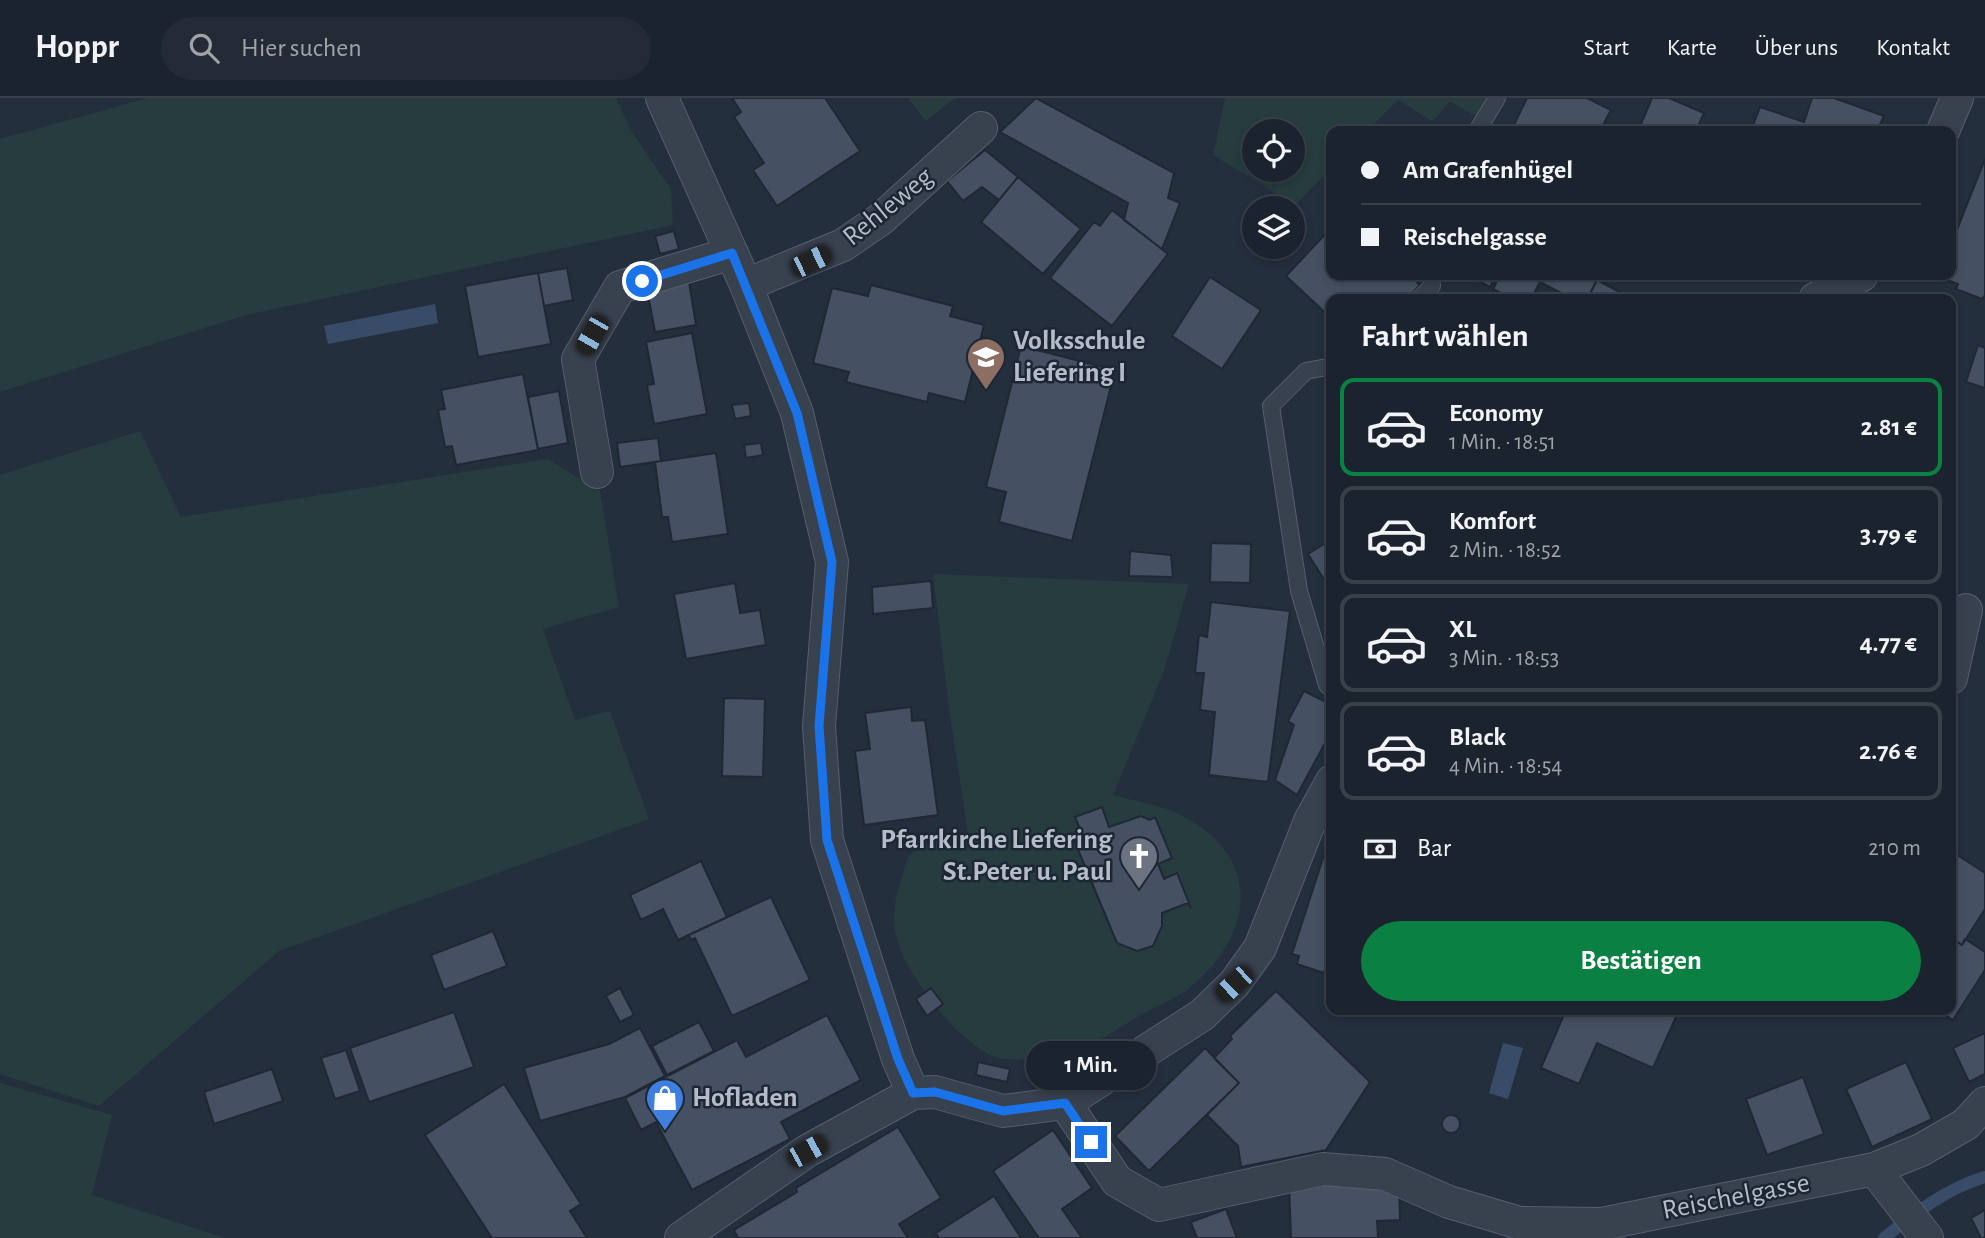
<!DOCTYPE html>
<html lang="de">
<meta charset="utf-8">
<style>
body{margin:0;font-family:"Alegreya Sans",sans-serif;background:#242b36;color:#f1f3f6;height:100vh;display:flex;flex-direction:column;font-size:26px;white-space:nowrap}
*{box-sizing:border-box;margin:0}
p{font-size:23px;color:#a0a4aa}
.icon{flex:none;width:38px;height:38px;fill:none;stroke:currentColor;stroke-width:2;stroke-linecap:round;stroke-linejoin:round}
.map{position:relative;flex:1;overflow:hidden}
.drawer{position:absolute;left:1326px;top:196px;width:630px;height:721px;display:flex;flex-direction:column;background:#1b232e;border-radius:14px;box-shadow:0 4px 10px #0003,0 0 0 2px #39404a}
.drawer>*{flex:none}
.guide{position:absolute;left:1326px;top:28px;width:630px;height:154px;border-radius:14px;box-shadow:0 4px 10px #0003,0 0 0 2px #39404a;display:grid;align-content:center;height:154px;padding:0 35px;background:#1b232e}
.buttons{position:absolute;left:1242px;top:21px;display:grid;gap:14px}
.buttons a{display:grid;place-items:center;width:63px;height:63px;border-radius:50%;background:#1b232e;box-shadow:0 4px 10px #0003,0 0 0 2px #39404a;font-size:35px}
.end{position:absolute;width:32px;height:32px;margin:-16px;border:9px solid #1a73e8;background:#fff;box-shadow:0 0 0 4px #fff}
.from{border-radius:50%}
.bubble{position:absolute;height:49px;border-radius:24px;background:#1b232e;box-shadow:0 4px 10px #0003,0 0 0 2px #39404a;font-size:23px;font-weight:700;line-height:49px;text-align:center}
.car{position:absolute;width:21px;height:42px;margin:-21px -10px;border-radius:9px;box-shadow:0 0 5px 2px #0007;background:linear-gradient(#222 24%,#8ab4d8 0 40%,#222 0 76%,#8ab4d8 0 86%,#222 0)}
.guide b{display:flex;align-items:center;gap:24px;height:66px;font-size:26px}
.guide b+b{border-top:2px solid #39404a}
.guide i{width:18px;height:18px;background:#f1f3f6}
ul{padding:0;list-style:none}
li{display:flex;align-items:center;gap:21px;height:98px;margin:0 14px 10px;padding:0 21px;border:4px solid #39404a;border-radius:14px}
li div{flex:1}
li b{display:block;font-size:26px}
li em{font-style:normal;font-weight:700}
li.active{border-color:#0b8043}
li>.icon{width:63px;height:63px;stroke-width:1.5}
h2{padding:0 35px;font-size:32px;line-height:84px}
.pay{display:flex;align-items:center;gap:18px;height:77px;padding:0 35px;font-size:26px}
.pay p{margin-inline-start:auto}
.primary-button{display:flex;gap:14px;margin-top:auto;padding:14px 35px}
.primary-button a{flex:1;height:80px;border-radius:42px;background:#0b8043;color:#fff;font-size:28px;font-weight:700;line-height:80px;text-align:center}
header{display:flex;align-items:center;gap:42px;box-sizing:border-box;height:98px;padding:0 35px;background:#1b232e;border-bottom:2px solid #39404a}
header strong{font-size:33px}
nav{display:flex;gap:38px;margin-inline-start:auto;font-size:24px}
.search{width:490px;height:63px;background:#242b36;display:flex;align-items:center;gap:18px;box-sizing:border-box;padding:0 24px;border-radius:38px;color:#a0a4aa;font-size:26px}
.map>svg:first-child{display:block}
</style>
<header>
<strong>Hoppr</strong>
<div class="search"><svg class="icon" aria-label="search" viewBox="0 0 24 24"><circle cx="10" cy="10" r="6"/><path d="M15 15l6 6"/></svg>Hier suchen</div>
<nav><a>Start</a><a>Karte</a><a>Über uns</a><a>Kontakt</a></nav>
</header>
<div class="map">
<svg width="1985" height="1140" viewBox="0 0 1985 1140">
<rect width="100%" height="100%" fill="#242f3e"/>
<path fill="#263c3f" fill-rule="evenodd" d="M148 0H616L631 33 671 91 673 127 246 217 0 294V41Z
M908 0H955L926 23Z
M1225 0H1487L1476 18 1450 4 1432 23 1398 2 1367 33H1332V70L1295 107 1213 57ZM1255 33H1293V72H1255Z
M140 333 181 419 547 361 600 393 619 509 543 531 575 622 610 613 649 721 279 853 99 1008 0 976V377Z
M933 476 1189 486 1164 573 1113 697C1133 703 1154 705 1174 714 1260 752 1259 830 1193 887 1177 901 1155 909 1137 919 1120 929 1080 957 1063 960 1045 964 1016 962 999 960 980 957 949 925 937 910L942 906 931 891 925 894C897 853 885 828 902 779 904 771 906 760 912 755 925 743 951 740 968 735L949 611Z
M0 985 112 1017 92 1097 225 1140H0Z"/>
<path fill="#394c67" d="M435 206 438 225 328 246 324 228Z
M1503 945 1523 950 1508 1001 1489 995Z"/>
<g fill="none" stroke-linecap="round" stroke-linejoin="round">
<path stroke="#394c67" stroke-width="12" d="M1884 1140C1915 1115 1947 1090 1985 1079"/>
</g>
<path fill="#455162" stroke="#1f2835" stroke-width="2" d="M732 0H825L860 53 777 108 753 72 764 65 734 19 741 14Z
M1036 0 1174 75 1168 100 1180 105 1162 151 1124 122 1128 105 1000 34Z
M1527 0H1587L1611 12 1603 27 1610 30 1608 33H1511Z
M1652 0H1669L1704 15 1696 33H1638Z
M1812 0H1834L1884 18 1877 33H1751L1760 9 1804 24Z
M985 52 1018 79 999 102 982 89 963 103 947 83Z
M1985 61V197L1982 201 1956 191 1958 186 1939 179 1951 177V147Z
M1018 79 1081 131 1043 176 981 124Z
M1112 112 1168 156 1112 228 1050 180 1094 124 1100 128Z
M1332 129V177H1409L1420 187 1407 201H1332V221L1286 178Z
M674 133 679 151 660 156 655 138Z
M567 170 573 202 544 208 538 175Z
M538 175 551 246 478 259 465 188Z
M1467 177H1496L1490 189Z
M1500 177H1586L1597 182 1587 201H1573L1540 184 1531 201H1512L1493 191Z
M1210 179 1261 212 1222 271 1172 238Z
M1597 182 1633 201H1590L1588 200Z
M689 184 696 227 655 234 647 191Z
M871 187 953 208 950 218 984 227 965 304 929 295 927 304 846 284 849 274 813 265 832 190 868 198Z
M692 235 707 316 654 326 647 287 654 286 646 244Z
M1978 247 1985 250V290L1966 284Z
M1021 248 1115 272 1072 443 999 424 1006 394 986 389Z
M523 276 538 352 456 367 452 348 445 349 438 312 445 311 441 292Z
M559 293 568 345 538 351 528 299Z
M749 305 751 318 735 321 732 307Z
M658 340 661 363 620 369 617 345Z
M761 345 763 357 746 360 744 347Z
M716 355 728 436 672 444 668 419H662L655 364Z
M1332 441V494L1308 456Z
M1211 445 1251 446 1250 485 1210 484Z
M1130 453 1171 457 1173 479 1129 478Z
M931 483 933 510 873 516 872 489Z
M735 485 740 515 760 512 766 547 686 561 674 496Z
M1211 504 1290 513 1268 684 1209 677 1215 614 1200 612 1204 575H1195L1199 537 1207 539Z
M1304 593 1332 607V632L1297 697 1275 682 1294 627 1288 623Z
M724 600 765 601 763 679 722 678Z
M911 609 912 623 925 622 938 717 864 727 855 653 870 651 865 615Z
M1102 709 1109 729 1141 718 1150 722 1155 719 1172 760 1158 766 1164 781 1177 775 1191 810 1188 805 1162 815V828L1153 848 1137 853 1117 845 1074 742 1083 738 1075 719Z
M1332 732V868L1326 867 1324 875 1297 866 1299 858 1292 856Z
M1951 753 1985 775V811L1962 847 1956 843 1951 851Z
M701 763 727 819 678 842 663 811 641 822 630 797Z
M771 799 810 882 732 918 695 840 691 842 689 837Z
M493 833 507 868 444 892 431 857Z
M1965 841 1985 854V872L1953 922 1937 912H1951V851L1956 843 1962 847Z
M620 890 634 917 620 924 606 898Z
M931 890 943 906 927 918 916 901Z
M1276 893 1370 984 1326 1052 1241 1069 1238 1048 1207 1017 1239 985 1214 960 1232 941 1230 938Z
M1566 912H1679L1653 970 1597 945 1579 986 1541 970Z
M454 914 474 969 369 1004 350 950Z
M827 917 861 982 781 1024 790 1041 692 1092 656 1024 641 1032 625 1000 737 942 746 959Z
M699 924 714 953 667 977 652 948Z
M640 930 665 978 625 999 540 1023 524 970 609 946Z
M1985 935V976L1969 984 1953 950Z
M1205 950 1239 985 1149 1073 1115 1038Z
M346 952 360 993 335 1001 321 960Z
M978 964 1010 971 1007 984 976 977Z
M1906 964 1932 1021 1872 1049 1846 991Z
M272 971 283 1003 214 1026 204 994Z
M1803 979 1824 1036 1767 1057 1746 1001Z
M504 986 581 1106 570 1113 587 1140H492L425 1037Z
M1442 1026a9 9 0 1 1 18 0a9 9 0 1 1-18 0Z
M898 1029 941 1100 899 1126 908 1140H738L734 1132 797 1094 796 1090Z
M1053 1032 1092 1090 1062 1111 1082 1140H1039L993 1073Z
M1289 1084 1399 1088 1400 1122 1377 1123 1378 1140H1291Z
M994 1098 1021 1140H939L936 1135Z
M1226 1111 1237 1140H1197L1191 1124Z
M1985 1112V1140H1981L1971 1120Z"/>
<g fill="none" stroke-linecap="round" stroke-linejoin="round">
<defs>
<path id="lane" d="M1477 33 1497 0
M1419 201 1432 188 1431 177
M1332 268 1306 273 1271 308 1299 493 1327 587 1332 591"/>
<path id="street" d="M662 0 746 187 797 315 832 464 819 628 827 742 898 961 913 995
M1943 33 1957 0
M746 187 843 147 881 121 981 30
M1815 201 1862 177
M597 374 578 261 620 189 732 155
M1951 580 1966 512
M1065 1005 1117 1083 1159 1107 1323 1071 1385 1076 1449 1104 1520 1125 1602 1126 1874 1071 1921 1052 1966 1026 1985 1005
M1874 1071 1927 1140
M681 1140 807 1053 913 995 935 994 1003 1013 1065 1005 1202 917 1234 886 1260 850 1310 723 1332 683"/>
</defs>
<use href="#lane" stroke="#565f6c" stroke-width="18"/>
<use href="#street" stroke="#565f6c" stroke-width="34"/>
<use href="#lane" stroke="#38414e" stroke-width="16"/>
<use href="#street" stroke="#38414e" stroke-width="32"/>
</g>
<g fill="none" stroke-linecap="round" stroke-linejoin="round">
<path stroke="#1a73e8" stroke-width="9" d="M642 183 732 155 797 315 832 464 819 628 827 742 898 961 913 995 935 994 1003 1013 1065 1005 1091 1044"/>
</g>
<defs>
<symbol id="school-pin" viewBox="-11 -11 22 30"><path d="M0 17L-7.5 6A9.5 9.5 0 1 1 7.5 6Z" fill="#8d6e63" stroke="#1d2633"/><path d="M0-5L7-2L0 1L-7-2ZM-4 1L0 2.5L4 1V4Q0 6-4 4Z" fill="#fff"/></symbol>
<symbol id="church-pin" viewBox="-11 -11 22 30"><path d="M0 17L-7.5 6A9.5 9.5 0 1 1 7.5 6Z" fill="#6b7280" stroke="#1d2633"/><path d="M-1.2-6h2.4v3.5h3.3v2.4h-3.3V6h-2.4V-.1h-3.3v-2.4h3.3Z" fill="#fff"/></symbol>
<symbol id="shop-pin" viewBox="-11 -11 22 30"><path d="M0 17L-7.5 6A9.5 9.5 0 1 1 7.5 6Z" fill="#3f7fe0" stroke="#1d2633"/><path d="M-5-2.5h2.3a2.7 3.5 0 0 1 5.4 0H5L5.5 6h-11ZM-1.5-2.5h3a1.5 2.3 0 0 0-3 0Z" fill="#fff"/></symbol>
</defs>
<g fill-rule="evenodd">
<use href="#school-pin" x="964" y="237" width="44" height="60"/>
<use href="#church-pin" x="1117" y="736" width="44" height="60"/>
<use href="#shop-pin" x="643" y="978" width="44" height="60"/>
</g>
<g text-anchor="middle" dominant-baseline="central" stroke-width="5" stroke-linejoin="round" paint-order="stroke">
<g font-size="28" fill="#b4bcc9" stroke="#1d2633">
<text transform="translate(888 109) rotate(-39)">Rehleweg</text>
<text transform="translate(1736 1099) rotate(-11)">Reischelgasse</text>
</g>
<g font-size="28" font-weight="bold" fill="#b4bcc9" stroke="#1d2633" text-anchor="start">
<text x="1013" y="243">Volksschule<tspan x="1013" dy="32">Liefering I</tspan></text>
<text x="1112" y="742" text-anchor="end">Pfarrkirche Liefering<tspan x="1112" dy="32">St.Peter u. Paul</tspan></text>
<text x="692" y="1000">Hofladen</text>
</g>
</g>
</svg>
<div class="buttons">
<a><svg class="icon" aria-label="locate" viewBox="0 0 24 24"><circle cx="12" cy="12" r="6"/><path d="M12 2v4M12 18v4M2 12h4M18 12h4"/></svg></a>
<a><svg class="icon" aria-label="layers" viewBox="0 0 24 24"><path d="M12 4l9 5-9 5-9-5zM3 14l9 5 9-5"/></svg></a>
</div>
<i class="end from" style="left:642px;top:183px"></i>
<i class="end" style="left:1091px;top:1044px"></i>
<div class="bubble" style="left:1026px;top:943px;width:130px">1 Min.</div>
<i class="car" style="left:811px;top:163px;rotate:64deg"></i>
<i class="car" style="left:592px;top:237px;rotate:210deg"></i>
<i class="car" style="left:1234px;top:886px;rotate:227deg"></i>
<i class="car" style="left:807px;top:1053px;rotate:61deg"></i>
<div class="guide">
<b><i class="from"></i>Am Grafenhügel</b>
<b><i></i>Reischelgasse</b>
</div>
<section class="drawer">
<h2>Fahrt wählen</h2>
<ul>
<li class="active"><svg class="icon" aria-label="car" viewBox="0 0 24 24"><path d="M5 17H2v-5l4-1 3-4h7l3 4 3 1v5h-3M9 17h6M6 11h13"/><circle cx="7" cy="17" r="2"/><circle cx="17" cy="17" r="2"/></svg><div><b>Economy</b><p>1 Min. · 18:51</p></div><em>2.81 €</em></li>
<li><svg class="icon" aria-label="car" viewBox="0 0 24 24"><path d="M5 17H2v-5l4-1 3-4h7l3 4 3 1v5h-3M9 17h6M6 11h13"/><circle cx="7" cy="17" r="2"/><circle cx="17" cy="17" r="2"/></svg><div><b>Komfort</b><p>2 Min. · 18:52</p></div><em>3.79 €</em></li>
<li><svg class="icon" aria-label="car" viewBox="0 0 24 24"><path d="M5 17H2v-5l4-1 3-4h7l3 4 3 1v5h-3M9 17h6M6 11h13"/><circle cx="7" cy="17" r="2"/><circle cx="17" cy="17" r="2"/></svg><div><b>XL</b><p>3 Min. · 18:53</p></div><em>4.77 €</em></li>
<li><svg class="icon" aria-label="car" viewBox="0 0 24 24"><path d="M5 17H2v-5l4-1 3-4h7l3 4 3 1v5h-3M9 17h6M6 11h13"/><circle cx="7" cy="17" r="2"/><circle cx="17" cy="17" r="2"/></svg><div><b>Black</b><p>4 Min. · 18:54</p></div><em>2.76 €</em></li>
</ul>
<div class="pay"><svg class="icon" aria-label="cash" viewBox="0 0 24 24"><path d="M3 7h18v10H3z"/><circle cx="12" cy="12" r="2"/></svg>Bar<p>210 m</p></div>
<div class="primary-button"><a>Bestätigen</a></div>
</section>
</div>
